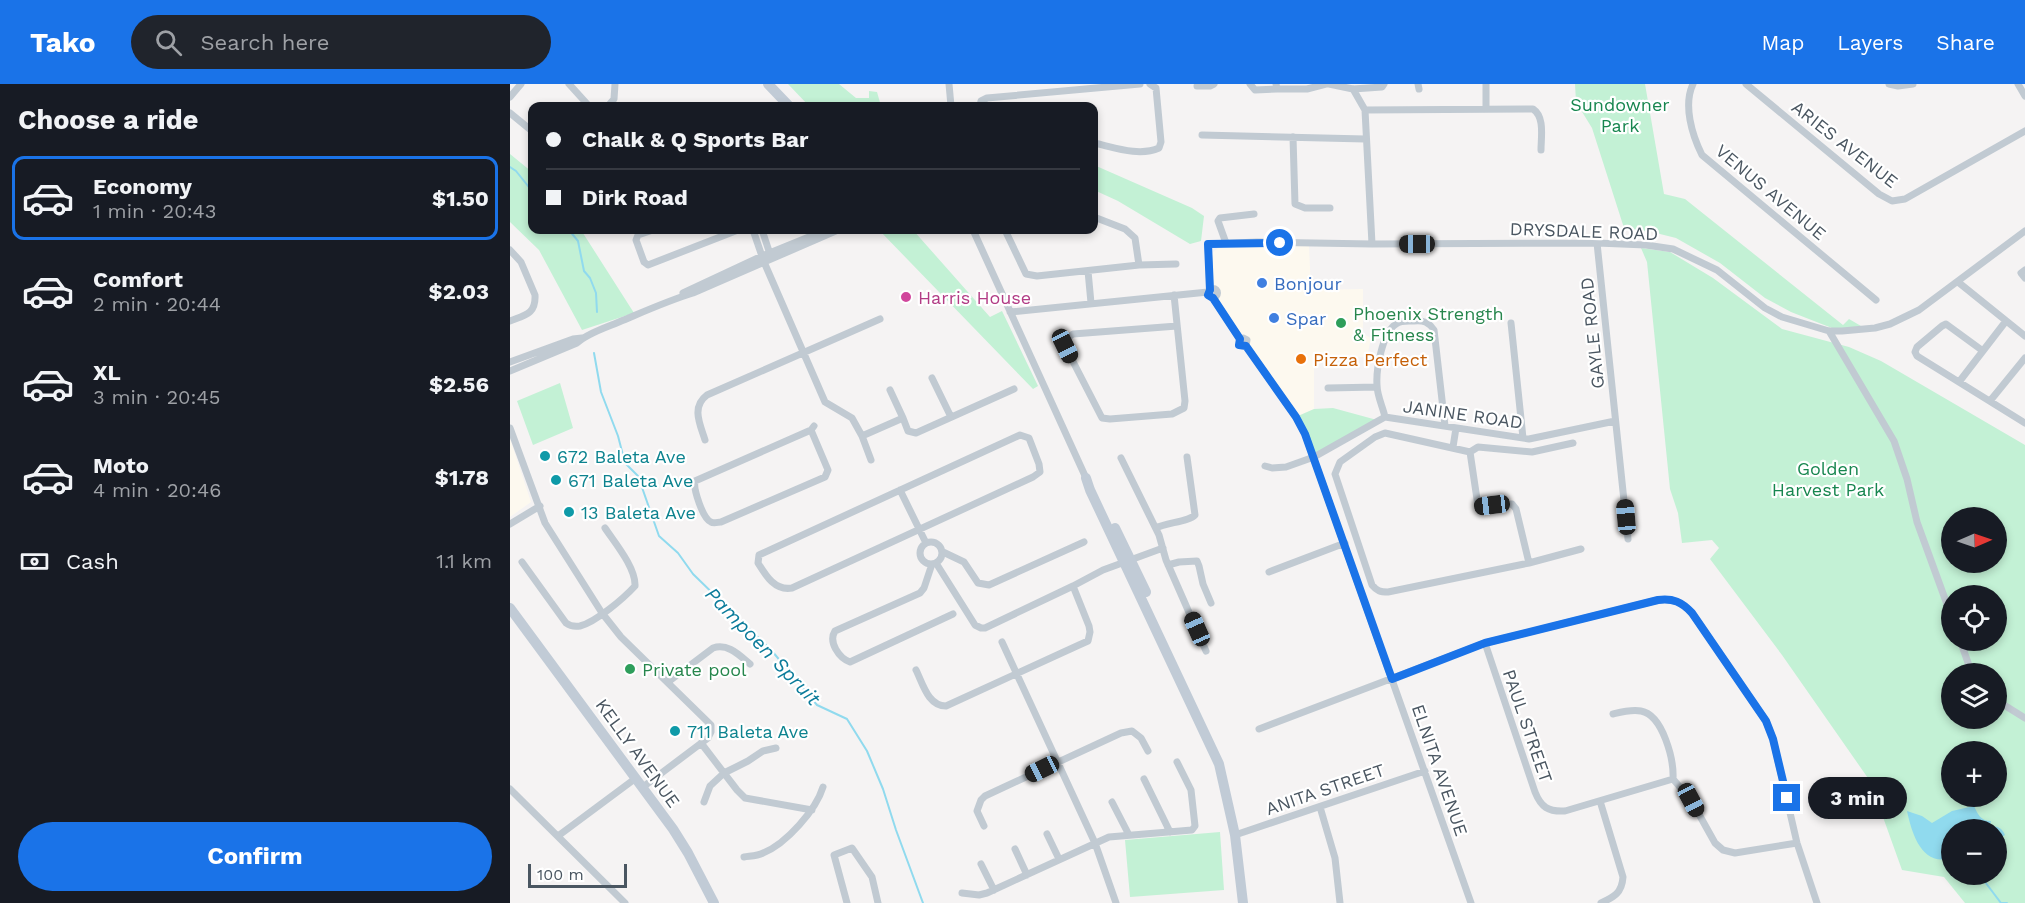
<!DOCTYPE html>
<meta charset="utf-8">
<style>
body{margin:0;font-family:"Work Sans",sans-serif;background:#20242c;color:#f1f3f6;height:100vh;display:flex;flex-direction:column;font-size:22px;white-space:nowrap}
*{box-sizing:border-box;margin:0}
p{font-size:20px;color:#9ea1a6}
.icon{flex:none;width:33px;height:33px;fill:none;stroke:currentColor;stroke-width:2;stroke-linecap:round;stroke-linejoin:round}
.map{position:relative;flex:1;overflow:hidden}
.sheet{display:flex;flex-direction:column;background:#171b24;width:510px}
.sheet>*{flex:none}
.top-card{position:absolute;left:18px;top:18px;width:570px;height:132px;border-radius:12px;box-shadow:0 3px 9px #0003;display:grid;align-content:center;height:132px;padding:0 18px;background:#171b24}
.needle{width:39px;rotate:88deg}
.fabs{position:absolute;left:1431px;top:423px;display:grid;gap:12px}
.fabs a{display:grid;place-items:center;width:66px;height:66px;border-radius:50%;background:#171b24;box-shadow:0 3px 9px #0003;font-size:30px}
.scale{position:absolute;left:18px;bottom:15px;width:99px;box-sizing:border-box;padding-left:6px;border:3px solid #4a5661;border-top:0;font-size:16px;line-height:21px;white-space:nowrap;color:#4a5661;-webkit-text-stroke:4px #fff;paint-order:stroke}
.end{position:absolute;width:27px;height:27px;margin:-14px;border:8px solid #1a73e8;background:#fff;box-shadow:0 0 0 3px #fff}
.from{border-radius:50%}
.bubble{position:absolute;height:42px;border-radius:21px;background:#171b24;box-shadow:0 3px 9px #0003;font-size:20px;font-weight:700;line-height:42px;text-align:center}
.car{position:absolute;width:18px;height:36px;margin:-18px -9px;border-radius:8px;box-shadow:0 0 4px 2px #0007;background:linear-gradient(#222 24%,#8ab4d8 0 40%,#222 0 76%,#8ab4d8 0 86%,#222 0)}
.top-card b{display:flex;align-items:center;gap:21px;height:57px;font-size:22px}
.top-card b+b{border-top:2px solid #363941}
.top-card i{width:15px;height:15px;background:#f1f3f6}
ul{padding:0;list-style:none}
li{display:flex;align-items:center;gap:18px;height:84px;margin:0 12px 9px;padding:0 6px;border:3px solid transparent;border-radius:12px}
li div{flex:1}
li b{display:block;font-size:22px}
li em{font-style:normal;font-weight:700}
li.on{border-color:#1a73e8}
li>.icon{width:54px;height:54px;stroke-width:1.5}
h2{padding:0 18px;font-size:27px;line-height:72px}
.pay{display:flex;align-items:center;gap:15px;height:66px;padding:0 18px;font-size:22px}
.pay p{margin-inline-start:auto}
.primary-button{display:flex;gap:12px;margin-top:auto;padding:12px 18px}
.primary-button a{flex:1;height:69px;border-radius:36px;background:#1a73e8;color:#fff;font-size:24px;font-weight:700;line-height:69px;text-align:center}
header{display:flex;align-items:center;gap:36px;box-sizing:border-box;height:84px;padding:0 30px;background:#1a73e8;color:#fff}
header strong{font-size:28px}
nav{display:flex;gap:33px;margin-inline-start:auto;font-size:21px}
.search{width:420px;height:54px;background:#20242c;display:flex;align-items:center;gap:15px;box-sizing:border-box;padding:0 21px;border-radius:33px;color:#9ea1a6;font-size:22px}
main{display:flex;flex:1;min-height:0}
.map>svg:first-child{display:block}
</style>
<header>
<strong>Tako</strong>
<div class="search"><svg class="icon" aria-label="search" viewBox="0 0 24 24"><circle cx="10" cy="10" r="6"/><path d="M15 15l6 6"/></svg>Search here</div>
<nav><a>Map</a><a>Layers</a><a>Share</a></nav>
</header>
<main>
<section class="sheet">
<h2>Choose a ride</h2>
<ul>
<li class="on"><svg class="icon" aria-label="car" viewBox="0 0 24 24"><path d="M5 17H2v-5l4-1 3-4h7l3 4 3 1v5h-3M9 17h6M6 11h13"/><circle cx="7" cy="17" r="2"/><circle cx="17" cy="17" r="2"/></svg><div><b>Economy</b><p>1 min · 20:43</p></div><em>$1.50</em></li>
<li><svg class="icon" aria-label="car" viewBox="0 0 24 24"><path d="M5 17H2v-5l4-1 3-4h7l3 4 3 1v5h-3M9 17h6M6 11h13"/><circle cx="7" cy="17" r="2"/><circle cx="17" cy="17" r="2"/></svg><div><b>Comfort</b><p>2 min · 20:44</p></div><em>$2.03</em></li>
<li><svg class="icon" aria-label="car" viewBox="0 0 24 24"><path d="M5 17H2v-5l4-1 3-4h7l3 4 3 1v5h-3M9 17h6M6 11h13"/><circle cx="7" cy="17" r="2"/><circle cx="17" cy="17" r="2"/></svg><div><b>XL</b><p>3 min · 20:45</p></div><em>$2.56</em></li>
<li><svg class="icon" aria-label="car" viewBox="0 0 24 24"><path d="M5 17H2v-5l4-1 3-4h7l3 4 3 1v5h-3M9 17h6M6 11h13"/><circle cx="7" cy="17" r="2"/><circle cx="17" cy="17" r="2"/></svg><div><b>Moto</b><p>4 min · 20:46</p></div><em>$1.78</em></li>
</ul>
<div class="pay"><svg class="icon" aria-label="cash" viewBox="0 0 24 24"><path d="M3 7h18v10H3z"/><circle cx="12" cy="12" r="2"/></svg>Cash<p>1.1 km</p></div>
<div class="primary-button"><a>Confirm</a></div>
</section>
<div class="map">
<svg width="1515" height="819" viewBox="0 0 1515 819">
<rect width="100%" height="100%" fill="#f5f3f3"/>
<path fill="#fdf9ef" d="M799 162 801 206 853 205V250L861 254 857 273 804 275V325L788 332 697 206 695 175 708 164Z
M0 355 21 418 0 433Z"/>
<path fill="#c3f1d5" fill-rule="evenodd" d="M278 0H329L346 14H359V7L367 8 371 22H299Z
M1065 0H1135L1154 110 1175 115 1333 241 1339 235 1351 242 1327 246 1281 228 1255 214 1210 179 1166 154 1142 148 1114 144 1082 44 1066 18Z
M0 70 22 88V146H71L124 229 72 246 29 166 0 138Z
M584 81 682 124 694 132 691 157 680 160 608 117 584 106Z
M369 146H403L480 233 492 227 528 302 523 305Z
M1131 164 1160 168 1203 194 1272 245 1339 263 1371 277 1515 361V819H1455L1434 793 1392 786 1360 697 1272 571 1200 475 1209 464 1202 456 1172 459 1168 429 1160 405 1137 178ZM1442 434H1486V478H1442ZM1442 512H1486V556H1442ZM1442 590H1486V634H1442ZM1442 668H1486V712H1442ZM1442 746H1486V790H1442Z
M50 299 63 344 23 361 7 317Z
M823 324 867 336 805 371 788 332 804 325Z
M710 748 714 806 620 813 615 756Z"/>
<path fill="#90daee" d="M1464 722C1468 730 1470 737 1481 737L1480 742C1488 742 1492 744 1495 751L1487 756 1486 746H1442L1441 774C1412 783 1402 750 1397 727L1412 732 1422 739 1442 727Z"/>
<g fill="none" stroke-linecap="round" stroke-linejoin="round">
<path stroke="#90daee" stroke-width="2" d="M0 83 6 87 22 107
M59 146 68 157 74 187 80 194 86 209 87 228
M84 269 91 308 108 352 115 379 128 392 149 452 168 469 183 490 262 567 307 621 337 635 357 667 373 705 386 746 413 819
M1469 790 1491 819H1497"/>
<path stroke="#c1cad2" stroke-width="7" d="M59 0 79 22
M439 0 441 22
M740 0 745 6 767 5
M766 0 767 5H797L816 0
M819 0 843 5 872 3 874 0
M908 0 909 5
M976 0V25
M1183 0C1173 21 1182 51 1192 71L1366 216
M1236 0 1369 110 1382 117 1395 115 1515 47
M1379 0 1388 2 1403 0
M1508 0 1515 12
M687 2H700L704 0
M843 5 855 26 862 160
M0 13 11 0
M98 22 104 15 105 0
M470 22 471 17 477 14 630 0
M855 26 1023 25C1035 33 1031 53 1031 66
M0 29 22 47
M692 51 855 55
M783 53 785 120 795 124H820
M584 59C603 63 629 73 649 64L651 58 646 4 640 0
M143 146 128 151 126 156 134 178 138 181 228 146
M243 146 254 178 315 318 342 334 352 352 393 334 398 347 406 349 504 305
M252 146 261 173
M463 146 576 394
M495 146 516 190 527 192 629 181 625 154 615 145 584 133
M716 159 708 137 710 134 744 130
M1087 159 1118 455
M0 166 11 178 25 211C26 230 15 231 0 237
M629 181 666 180
M1515 186 1511 189 1515 194
M578 187 581 219
M1448 198 1515 252
M698.5 209a4.5 4.5 0 1 1 9 0a4.5 4.5 0 1 1-9 0Z
M700 206 698 160H702L747 158 862 160 1087 159 1136 161 1163 165 1207 186 1255 224 1272 233 1319 247H1332L1365 244 1380 240 1409 226 1515 147
M173 209 252 172 316 146
M664 211 675 317 674 324 662 330 600 335 592 334 555 262 556 255 563 250 667 242
M703 214 730 255 733 254 737 256 736 262 786 333 795 350 961 819
M500 228 698 208
M1001 239 1013 354
M1319 247 1384 357 1397 395 1407 438 1442 534
M1473 267 1436 240 1432 242 1407 263 1405 268 1407 272 1515 339
M0 278 63 255 72 254
M0 287 67 259C78 249 95 244 109 238 133 228 157 217 183 209L328 146
M422 294 441 333
M1449 298 1496 237
M818 304 867 303
M380 306 393 334
M1480 317 1515 274
M875 333C873 323 867 312 867 301 866 286 872 249 886 240 891 236 898 237 904 237 913 236 919 238 924 246L935 342
M0 344 35 439 92 529 111 553 201 641V648L198 654 133 703
M301 346 185 397C183 405 193 435 201 438 204 440 208 438 211 438L315 393 318 386 301 346 304 342
M875 349 960 368 968 422 1002 420 1006 425 1019 479 878 508C870 508 867 507 862 501L825 390 830 378 865 353Z
M510 351 519 354 529 380 530 388 523 393 282 504C265 507 256 492 248 479L249 471Z
M352 352 361 376
M195 356C190 340 181 323 197 311L370 235
M943 363 946 344
M960 368 968 363 1022 368 1063 359
M611 374 649 451 656 476 696 567
M755 382 762 384 776 383 804 373 875 333 1019 355 1105 337
M390 406 416 459
M0 440 30 422
M646 444C656 439 680 437 685 431L677 373
M410 469a11 11 0 1 1 22 0a11 11 0 1 1-22 0Z
M433 468 454 478 468 499 479 501 574 458
M12 478 56 539C60 542 64 543 70 542 86 538 114 514 125 502 126 484 105 459 95 444
M426 479 465 541 471 544H475L563 502
M1019 479 1071 465
M422 480 414 504 410 509 325 547C318 558 329 574 340 578L443 530
M658 481 669 478 687 477 689 482 693 500 701 519
M759 488 835 459
M1450 556 1462 590
M492 558 585 759 606 819
M975 559 1025 708C1031 723 1038 728 1055 727L1163 695 1181 716 1205 759 1213 766 1225 769 1287 759
M406 586C413 600 418 622 436 622L569 561 578 557 580 548 579 542 563 502 593 486 653 464
M158 598 203 564C218 559 229 571 240 580
M1486 616 1515 634
M1103 630C1111 628 1122 625 1131 627 1153 631 1164 676 1163 695
M749 645 975 559 1148 516C1163 514 1172 518 1182 529L1256 637 1263 655 1287 759 1307 819
M191 659 227 706 235 714 302 726
M634 695 660 748
M0 705 115 819
M1090 717 1113 793C1112 809 1104 813 1091 819
M194 718 200 702 214 689 238 677 253 667 266 664
M602 718 619 751
M810 723 825 774 830 819
M474 742 467 727 471 716 475 712 611 649 622 647 631 654 638 667
M537 750 549 775
M725 751 915 687
M48 752 126 694
M505 765 517 791
M234 773C240 772 248 772 253 769 276 760 306 726 313 703
M471 780 484 806
M452 809 469 811 477 809 599 753 682 746 685 742 681 706 667 678
M337 819 324 771 342 764 362 793 368 819"/>
<path stroke="#c1cbd6" stroke-width="10" d="M258 0 279 22
M576 394 580 406 709 680 725 751 733 819
M605 444 636 508
M0 524 163 745 178 769 204 819"/>
</g>
<g fill="none" stroke-linecap="round" stroke-linejoin="round">
<path stroke="#1a73e8" stroke-width="8" d="M770 159 698 160 700 206 698 211 703 214 730 255 729 261 736 262 786 333 795 350 882 595 975 559 1148 516C1163 514 1172 518 1182 529L1256 637 1263 655 1277 714"/>
</g>
<g fill="#3f7fe0" stroke="#fff" stroke-width="2">
<circle cx="752" cy="199" r="6"/>
<circle cx="764" cy="234" r="6"/>
</g>
<circle fill="#d1479c" stroke="#fff" stroke-width="2" cx="396" cy="213" r="6"/>
<g fill="#2e9e5b" stroke="#fff" stroke-width="2">
<circle cx="831" cy="239" r="6"/>
<circle cx="120" cy="585" r="6"/>
</g>
<circle fill="#e8710a" stroke="#fff" stroke-width="2" cx="791" cy="275" r="6"/>
<g fill="#0f9aa8" stroke="#fff" stroke-width="2">
<circle cx="35" cy="372" r="6"/>
<circle cx="46" cy="396" r="6"/>
<circle cx="59" cy="428" r="6"/>
<circle cx="165" cy="647" r="6"/>
</g>
<g text-anchor="middle" dominant-baseline="central" stroke-width="4.5" stroke-linejoin="round" paint-order="stroke">
<g font-size="18" fill="#17864f" stroke="#fff">
<text x="1110" y="20">Sundowner<tspan x="1110" dy="21">Park</tspan></text>
<text x="1318" y="384">Golden<tspan x="1318" dy="21">Harvest Park</tspan></text>
</g>
<g font-size="18" fill="#4a5661" stroke="#fff">
<text transform="translate(1335 60) rotate(38)">ARIES AVENUE</text>
<text transform="translate(1261 108) rotate(40)">VENUS AVENUE</text>
<text transform="translate(1074 147) rotate(2)">DRYSDALE ROAD</text>
<text transform="translate(1082 249) rotate(-96)">GAYLE ROAD</text>
<text transform="translate(953 330) rotate(8)">JANINE ROAD</text>
<text transform="translate(1018 642) rotate(71)">PAUL STREET</text>
<text transform="translate(128 669) rotate(54)">KELLY AVENUE</text>
<text transform="translate(930 686) rotate(71)">ELNITA AVENUE</text>
<text transform="translate(815 705) rotate(-19)">ANITA STREET</text>
</g>
<g font-size="18" fill="#366cbe" stroke="#fff" text-anchor="start">
<text x="764" y="199">Bonjour</text>
<text x="776" y="234">Spar</text>
</g>
<g font-size="18" fill="#b23c85" stroke="#fff" text-anchor="start">
<text x="408" y="213">Harris House</text>
</g>
<g font-size="18" fill="#27864d" stroke="#fff" text-anchor="start">
<text x="843" y="229">Phoenix Strength<tspan x="843" dy="21">&amp; Fitness</tspan></text>
<text x="132" y="585">Private pool</text>
</g>
<g font-size="18" fill="#c56008" stroke="#fff" text-anchor="start">
<text x="803" y="275">Pizza Perfect</text>
</g>
<g font-size="18" fill="#0d838f" stroke="#fff" text-anchor="start">
<text x="47" y="372">672 Baleta Ave</text>
<text x="58" y="396">671 Baleta Ave</text>
<text x="71" y="428">13 Baleta Ave</text>
<text x="177" y="647">711 Baleta Ave</text>
</g>
<g font-size="20" font-style="italic" fill="#0c7c9b" stroke="#fff">
<text transform="translate(253 562) rotate(46)">Pampoen Spruit</text>
</g>
</g>
</svg>
<div class="fabs">
<a><svg class="needle" viewBox="-14 -14 28 28"><path d="M0-13l5 13h-10z" fill="#e53935"/><path d="M0 13l5-13h-10z" fill="#9ea1a6"/></svg></a>
<a><svg class="icon" aria-label="locate" viewBox="0 0 24 24"><circle cx="12" cy="12" r="6"/><path d="M12 2v4M12 18v4M2 12h4M18 12h4"/></svg></a>
<a><svg class="icon" aria-label="layers" viewBox="0 0 24 24"><path d="M12 4l9 5-9 5-9-5zM3 14l9 5 9-5"/></svg></a>
<a>+</a>
<a>−</a>
</div>
<div class="scale">100 m</div>
<i class="end from" style="left:770px;top:159px"></i>
<i class="end" style="left:1277px;top:714px"></i>
<div class="bubble" style="left:1298px;top:693px;width:99px">3 min</div>
<i class="car" style="left:907px;top:160px;rotate:270deg"></i>
<i class="car" style="left:555px;top:262px;rotate:154deg"></i>
<i class="car" style="left:982px;top:421px;rotate:263deg"></i>
<i class="car" style="left:1116px;top:433px;rotate:355deg"></i>
<i class="car" style="left:687px;top:545px;rotate:336deg"></i>
<i class="car" style="left:532px;top:685px;rotate:244deg"></i>
<i class="car" style="left:1181px;top:716px;rotate:152deg"></i>
<div class="top-card">
<b><i class="from"></i>Chalk &amp; Q Sports Bar</b>
<b><i></i>Dirk Road</b>
</div>
</div>
</main>
